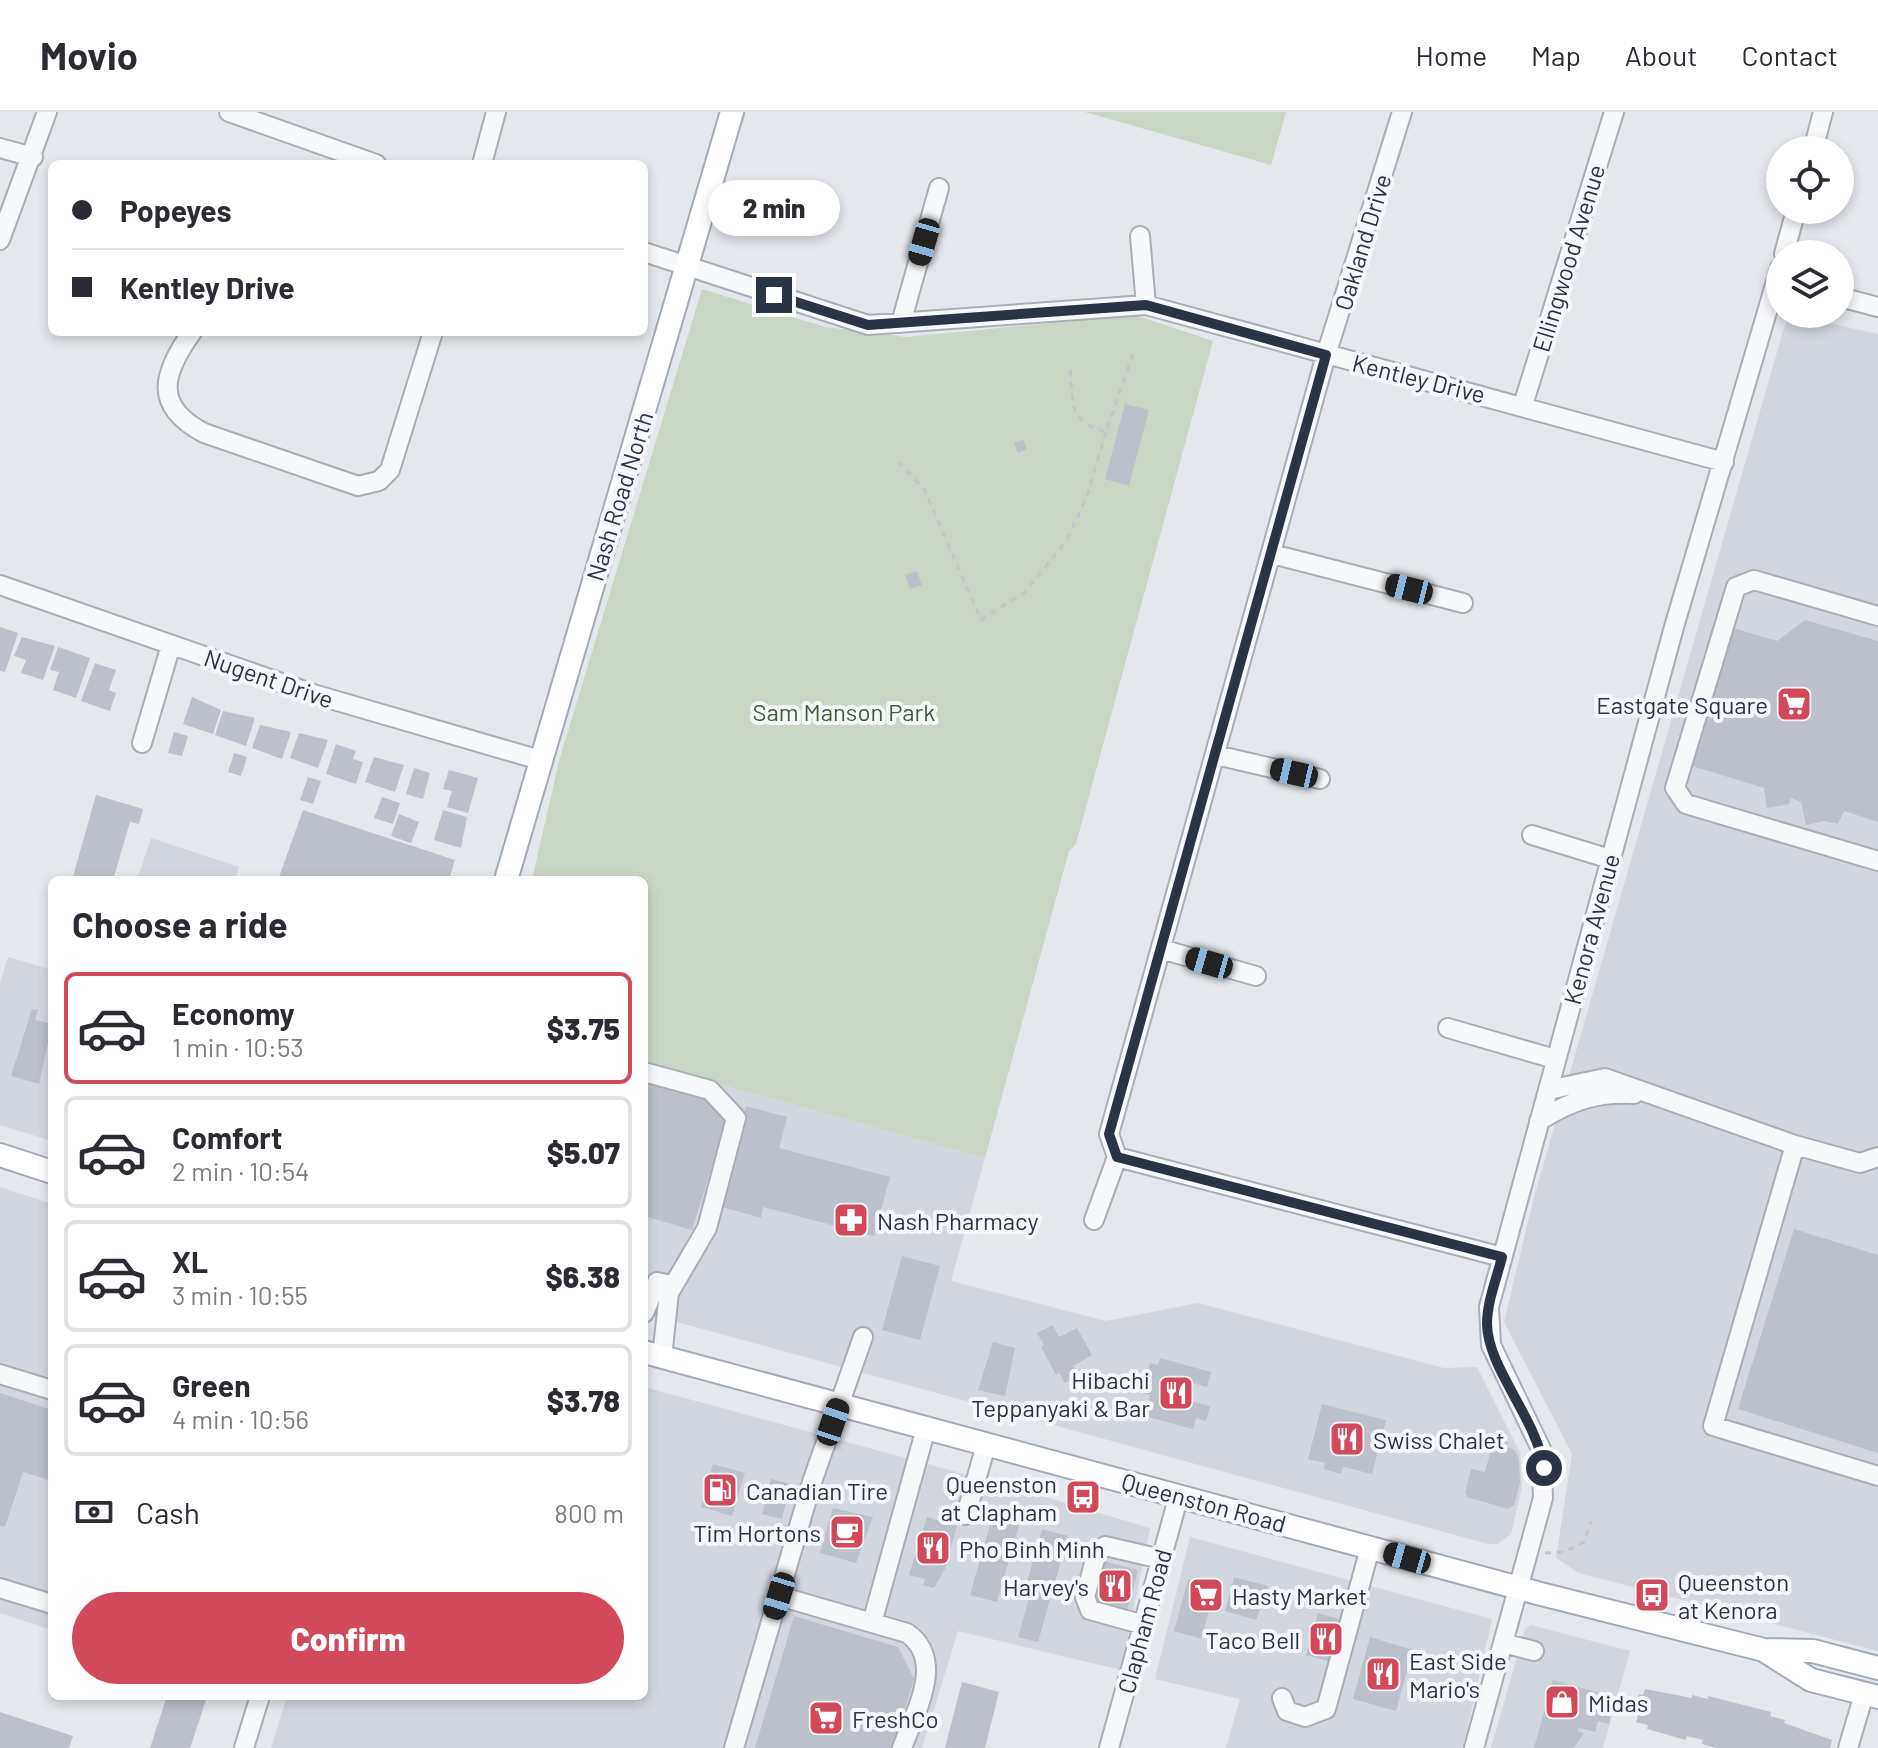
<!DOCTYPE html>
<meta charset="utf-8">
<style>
body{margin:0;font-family:Barlow,sans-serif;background:#f7f7f7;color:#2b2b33;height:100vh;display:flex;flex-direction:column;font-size:30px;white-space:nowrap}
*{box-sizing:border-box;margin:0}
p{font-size:26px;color:#7c7c81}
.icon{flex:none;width:44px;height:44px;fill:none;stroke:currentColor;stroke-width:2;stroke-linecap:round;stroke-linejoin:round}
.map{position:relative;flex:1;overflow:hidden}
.details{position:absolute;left:48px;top:764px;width:600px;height:824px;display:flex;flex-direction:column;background:#fff;border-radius:12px;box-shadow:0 4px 12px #0003}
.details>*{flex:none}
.hud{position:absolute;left:48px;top:48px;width:600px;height:176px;border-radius:12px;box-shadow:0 4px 12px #0003;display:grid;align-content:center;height:176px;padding:0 24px;background:#fff}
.buttons{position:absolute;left:1766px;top:24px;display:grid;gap:16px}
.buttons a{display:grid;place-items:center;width:88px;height:88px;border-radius:50%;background:#fff;box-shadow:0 4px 12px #0003;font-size:40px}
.end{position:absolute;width:36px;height:36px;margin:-18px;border:10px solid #2b3445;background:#fff;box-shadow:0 0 0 4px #fff}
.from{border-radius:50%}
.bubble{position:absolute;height:56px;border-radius:28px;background:#fff;box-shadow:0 4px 12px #0003;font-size:26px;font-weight:800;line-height:56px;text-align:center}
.car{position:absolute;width:24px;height:48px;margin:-24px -12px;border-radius:10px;box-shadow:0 0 6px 2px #0007;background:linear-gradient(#222 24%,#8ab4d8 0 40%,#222 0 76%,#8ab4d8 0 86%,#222 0)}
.hud b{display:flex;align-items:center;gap:28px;height:76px;font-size:30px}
.hud b+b{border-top:2px solid #e1e1e2}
.hud i{width:20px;height:20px;background:#2b2b33}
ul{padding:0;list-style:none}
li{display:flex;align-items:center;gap:24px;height:112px;margin:0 16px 12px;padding:0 8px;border:4px solid #e1e1e2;border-radius:12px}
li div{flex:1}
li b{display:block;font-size:30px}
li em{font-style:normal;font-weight:800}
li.selected{border-color:#d1495b}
li>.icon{width:72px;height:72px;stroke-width:1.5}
h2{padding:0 24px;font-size:36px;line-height:96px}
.pay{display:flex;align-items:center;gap:20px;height:88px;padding:0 24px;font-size:30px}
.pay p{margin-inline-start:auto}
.button{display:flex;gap:16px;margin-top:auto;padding:16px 24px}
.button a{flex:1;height:92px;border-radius:48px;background:#d1495b;color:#fff;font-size:32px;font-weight:800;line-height:92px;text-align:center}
header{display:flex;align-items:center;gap:48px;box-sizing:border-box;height:112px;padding:0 40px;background:#fff;border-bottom:2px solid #e1e1e2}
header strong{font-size:38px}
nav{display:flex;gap:44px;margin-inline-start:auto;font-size:28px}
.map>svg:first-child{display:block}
</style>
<header>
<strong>Movio</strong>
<nav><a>Home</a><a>Map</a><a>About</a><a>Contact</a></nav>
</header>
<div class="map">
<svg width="1878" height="1636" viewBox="0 0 1878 1636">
<rect width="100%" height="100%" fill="#e4e7ec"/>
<path fill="#d2d6de" d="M1788 202 1878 222V1539L1579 1461 1556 1446 1572 1342 1504 1210 1533 1089Z
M151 726 239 755 235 768H137Z
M8 845 52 858V1029L0 1013V871Z
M644 951 985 1046 951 1169 1106 1209 1198 1191 1444 1256 1477 1255 1520 1341 1522 1374 1511 1422 1498 1432H1488L644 1201Z
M0 1075 52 1092V1518L0 1501Z
M644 1275 1001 1372 1150 1416 1121 1558 958 1519 922 1636H271L287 1584H644Z
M1190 1425 1492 1507 1463 1636H1226L1240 1587 1155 1567Z
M1531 1513 1630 1539 1603 1636H1491L1525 1517Z"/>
<path fill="#c9d6c5" d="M1085 0H1286L1271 53Z
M702 177 825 215 906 225 1135 203 1213 229 1076 732 1069 739 985 1046 644 951V768H532L559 649Z"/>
<path fill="#bbc0ca" d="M1125 292 1149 298 1129 374 1105 367Z
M1023 328 1027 337 1018 341 1014 331Z
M917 459 922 473 910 477 905 463Z
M1805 508 1878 529V710L1844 699 1838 712 1825 709 1806 713 1801 690 1791 686 1789 692 1767 696 1764 676 1692 654 1733 516 1777 529Z
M0 515 18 521 5 560 0 559Z
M22 525 55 534 43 568 21 561 26 548 14 544Z
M58 535 90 546 76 586 53 578 59 560 50 558Z
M95 551 116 558 109 578 116 581 110 599 81 589Z
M192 585 221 598 213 622 183 612Z
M223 599 255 606 246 634 215 623Z
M260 613 291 620 282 647 252 636Z
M174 620 188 624 182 644 168 641Z
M299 621 328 628 318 656 290 646Z
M336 632 356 639 353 647 363 650 356 672 326 662Z
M234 641 247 645 241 664 228 660Z
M374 645 404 653 395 680 365 670Z
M414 656 430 661 423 687 406 682Z
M449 658 478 666 468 701 447 695 452 679 443 677Z
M308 665 321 669 313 692 300 688Z
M96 683 143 697 139 712 130 710 113 768H72Z
M382 685 400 691 393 712 374 706Z
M303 698 455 748 449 768 335 765 278 768Z
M443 698 467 705 461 736 434 728Z
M399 702 419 710 411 731 391 724Z
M32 897 38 898 35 908 52 912 39 972 11 964Z
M649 969 702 984 727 1007 692 1118 644 1104V985Z
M746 994 787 1005 779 1036 890 1065 874 1124 763 1095 761 1106 719 1094Z
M1794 1117 1878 1143V1341L1738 1297Z
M902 1144 940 1154 920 1228 882 1218Z
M1053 1213 1059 1225 1077 1216 1092 1243 1073 1254 1079 1263 1065 1271 1059 1261 1056 1263 1041 1235 1044 1233 1037 1221Z
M993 1230 1015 1236 1005 1284 978 1278Z
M1160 1246 1211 1260 1207 1275 1190 1270 1186 1288 1210 1294 1206 1309 1196 1306 1193 1317 1144 1304 1150 1283 1142 1281 1150 1251 1158 1253Z
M0 1281 52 1298V1369L23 1360 5 1415 0 1414Z
M1322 1292 1386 1308 1372 1362 1343 1355 1341 1362 1324 1357 1325 1351 1308 1347Z
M1494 1327 1508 1330 1506 1335 1514 1337 1519 1347 1520 1371 1514 1393 1508 1397 1467 1385 1465 1381 1471 1357 1485 1360Z
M713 1352 745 1361 732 1404 701 1395Z
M771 1367 791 1372 782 1407 762 1402Z
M833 1396 873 1405 856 1451 820 1441Z
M927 1405 957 1414 945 1457 934 1476 923 1473 925 1467 909 1463Z
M992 1406 1019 1413 997 1490 970 1483Z
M1042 1417 1068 1424 1038 1530 1018 1525 1031 1479 1025 1477Z
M1103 1449 1138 1458 1127 1498 1120 1496 1118 1502 1093 1491Z
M1234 1465 1268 1474 1256 1508 1225 1499Z
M1188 1468 1216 1475 1201 1527 1174 1519Z
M1318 1501 1342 1508 1331 1550 1306 1543Z
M794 1504 898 1535 914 1567 893 1636H755Z
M1370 1525 1413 1538 1396 1599 1353 1587Z
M1553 1568 1607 1583 1604 1592 1613 1594 1609 1612 1598 1609 1595 1620 1579 1616 1578 1619 1584 1621 1574 1636H1534Z
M962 1570 999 1580 985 1636H945Z
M1645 1577 1692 1586V1583L1708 1587V1584L1771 1600 1770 1604 1785 1608 1784 1611 1832 1628 1830 1636H1716L1702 1632 1703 1628 1687 1624 1686 1628 1647 1617 1648 1613 1636 1610 1638 1603 1634 1602 1639 1582 1643 1583Z
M167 1584 206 1588 190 1636H150Z
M0 1600 73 1624 69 1636H0Z"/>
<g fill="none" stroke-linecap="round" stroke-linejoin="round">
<defs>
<path id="minor" d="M229 0 376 52
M1402 0 1326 243 1109 1022 1117 1045 1502 1145
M0 36 33 45
M1813 38 1823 0
M482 52 496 0
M1140 124 1146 193
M0 128 47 0
M644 140 868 213 1146 193 1724 350
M1784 142 1796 98
M1840 185 1878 195
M901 211 939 76
M192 220C162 262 153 294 204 321L358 374 379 369 390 358 433 220
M1523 293 1614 0
M1272 442 1463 491
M0 473 313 582 540 648
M1878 504 1754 468 1736 475 1675 676 1686 692 1878 749
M142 631 171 533
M1216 643 1320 667
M1532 723 1610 747
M1161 837 1256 864
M1448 916 1555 947
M644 960 710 978 736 1006 707 1116 669 1181 662 1245
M1548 978 1605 966 1795 1033 1860 1051 1878 1045
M1539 1009C1570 989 1596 980 1634 982
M1795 1033 1713 1314 1878 1364
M1094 1108 1117 1045
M644 1201 657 1170 672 1173
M0 1262 52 1278
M966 1403 986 1333
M0 1476 52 1492
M779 1484 907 1521C946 1548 915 1600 902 1636
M872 1511 926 1316
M1144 1513 1090 1498 1085 1485 1097 1440 1105 1434 1161 1447
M1503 1531 1534 1539
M1282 1586 1287 1599 1305 1605 1326 1597 1370 1436
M244 1636 260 1584
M734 1636 812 1370 863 1225
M1109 1636 1179 1383
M1474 1636 1543 1386 1541 1337 1491 1233 1489 1195 1674 515 1780 156
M1848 1636 1864 1582"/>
<path id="major" d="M506 768 732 0
M0 1043 52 1060
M644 1240 1541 1482 1764 1538 1813 1539 1878 1556
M1765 1539 1811 1568 1878 1585"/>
</defs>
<use href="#minor" stroke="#a9aeb7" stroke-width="22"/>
<use href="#major" stroke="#a3abb8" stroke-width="26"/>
<path stroke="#c2c5cb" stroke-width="3" stroke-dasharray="6 6" stroke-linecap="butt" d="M1070 258C1074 294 1068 308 1106 320L1133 242
M898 350 924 377 981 508 1025 480 1067 428 1087 384 1106 320
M1545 1441 1564 1440 1584 1430 1591 1409"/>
<use href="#minor" stroke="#f7f8fa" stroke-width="18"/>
<use href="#major" stroke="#fff" stroke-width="22"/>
</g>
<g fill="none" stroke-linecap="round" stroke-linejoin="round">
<path stroke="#2b3445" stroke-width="10" d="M774 183 868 213 1146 193 1326 243 1109 1022 1117 1045 1502 1145C1497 1166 1487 1189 1487 1212 1488 1257 1536 1305 1544 1356"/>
</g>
<defs>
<symbol id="supermarket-square" viewBox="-11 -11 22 22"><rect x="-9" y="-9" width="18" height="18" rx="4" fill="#d1495b" stroke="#f4f6f9"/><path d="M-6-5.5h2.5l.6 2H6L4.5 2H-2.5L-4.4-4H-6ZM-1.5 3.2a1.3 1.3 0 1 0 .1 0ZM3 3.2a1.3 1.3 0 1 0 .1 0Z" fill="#fff"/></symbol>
<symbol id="pharmacy-square" viewBox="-11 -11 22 22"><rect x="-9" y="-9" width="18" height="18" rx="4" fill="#d1495b" stroke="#f4f6f9"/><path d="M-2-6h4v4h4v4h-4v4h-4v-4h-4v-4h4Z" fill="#fff"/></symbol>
<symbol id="restaurant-square" viewBox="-11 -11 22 22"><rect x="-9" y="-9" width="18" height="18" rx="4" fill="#d1495b" stroke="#f4f6f9"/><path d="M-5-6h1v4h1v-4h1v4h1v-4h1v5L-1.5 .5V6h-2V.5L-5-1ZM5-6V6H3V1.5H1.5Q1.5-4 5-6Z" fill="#fff"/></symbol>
<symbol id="fuel-square" viewBox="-11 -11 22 22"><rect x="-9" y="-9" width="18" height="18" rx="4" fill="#d1495b" stroke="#f4f6f9"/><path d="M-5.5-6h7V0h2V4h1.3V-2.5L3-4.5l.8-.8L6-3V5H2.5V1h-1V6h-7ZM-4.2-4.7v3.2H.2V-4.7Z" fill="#fff"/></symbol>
<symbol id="bus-square" viewBox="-11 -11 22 22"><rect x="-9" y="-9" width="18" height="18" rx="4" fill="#d1495b" stroke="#f4f6f9"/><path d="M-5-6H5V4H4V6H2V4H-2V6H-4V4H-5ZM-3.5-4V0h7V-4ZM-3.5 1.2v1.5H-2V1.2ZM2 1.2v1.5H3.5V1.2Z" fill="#fff"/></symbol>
<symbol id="cafe-square" viewBox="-11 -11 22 22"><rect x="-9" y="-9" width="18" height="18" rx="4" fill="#d1495b" stroke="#f4f6f9"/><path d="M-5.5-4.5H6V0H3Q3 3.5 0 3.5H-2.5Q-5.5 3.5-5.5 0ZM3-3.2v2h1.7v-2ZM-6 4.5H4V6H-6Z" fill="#fff"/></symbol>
<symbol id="shop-square" viewBox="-11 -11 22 22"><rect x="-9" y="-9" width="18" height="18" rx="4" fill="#d1495b" stroke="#f4f6f9"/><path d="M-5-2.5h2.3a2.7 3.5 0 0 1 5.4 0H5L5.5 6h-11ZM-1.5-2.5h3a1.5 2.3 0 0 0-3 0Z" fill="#fff"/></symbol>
</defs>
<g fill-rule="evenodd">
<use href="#supermarket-square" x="1774" y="572" width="40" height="40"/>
<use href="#pharmacy-square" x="831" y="1088" width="40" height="40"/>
<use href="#restaurant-square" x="1156" y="1261" width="40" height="40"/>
<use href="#restaurant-square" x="1327" y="1307" width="40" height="40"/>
<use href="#fuel-square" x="700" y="1358" width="40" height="40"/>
<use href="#bus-square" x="1063" y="1365" width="40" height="40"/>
<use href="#cafe-square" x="827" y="1400" width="40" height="40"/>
<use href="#restaurant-square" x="913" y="1416" width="40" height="40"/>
<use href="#restaurant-square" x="1095" y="1454" width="40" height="40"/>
<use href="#supermarket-square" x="1186" y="1463" width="40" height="40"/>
<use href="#bus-square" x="1632" y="1463" width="40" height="40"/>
<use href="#restaurant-square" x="1306" y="1507" width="40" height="40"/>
<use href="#restaurant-square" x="1363" y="1542" width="40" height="40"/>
<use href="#shop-square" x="1542" y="1570" width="40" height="40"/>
<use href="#supermarket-square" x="806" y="1586" width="40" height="40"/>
</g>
<g text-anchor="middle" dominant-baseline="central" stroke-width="8" stroke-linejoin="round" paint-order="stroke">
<g font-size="24" fill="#2b3445" stroke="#f4f6f9">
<text transform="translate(1362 130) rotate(-73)">Oakland Drive</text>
<text transform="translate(1568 146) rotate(-73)">Ellingwood Avenue</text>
<text transform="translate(1419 266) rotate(14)">Kentley Drive</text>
<text transform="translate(619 384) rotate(-73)">Nash Road North</text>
<text transform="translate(269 566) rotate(19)">Nugent Drive</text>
<text transform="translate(1591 817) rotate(-75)">Kenora Avenue</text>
<text transform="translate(1204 1390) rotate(15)">Queenston Road</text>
<text transform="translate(1144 1509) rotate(-75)">Clapham Road</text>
</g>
<g font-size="24" fill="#2b3445" stroke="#f4f6f9" text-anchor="start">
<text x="1768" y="592" text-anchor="end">Eastgate Square</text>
<text x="877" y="1108">Nash Pharmacy</text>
<text x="1150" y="1267" text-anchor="end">Hibachi<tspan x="1150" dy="28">Teppanyaki &amp; Bar</tspan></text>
<text x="1373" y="1327">Swiss Chalet</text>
<text x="1057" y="1371" text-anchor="end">Queenston<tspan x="1057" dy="28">at Clapham</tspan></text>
<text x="746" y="1378">Canadian Tire</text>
<text x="821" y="1420" text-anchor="end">Tim Hortons</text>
<text x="959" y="1436">Pho Binh Minh</text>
<text x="1678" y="1469">Queenston<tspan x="1678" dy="28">at Kenora</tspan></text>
<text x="1089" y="1474" text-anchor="end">Harvey's</text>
<text x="1232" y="1483">Hasty Market</text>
<text x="1300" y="1527" text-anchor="end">Taco Bell</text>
<text x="1409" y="1548">East Side<tspan x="1409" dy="28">Mario's</tspan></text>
<text x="1588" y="1590">Midas</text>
<text x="852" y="1606">FreshCo</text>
</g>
<g font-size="24" fill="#3f6138" stroke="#f4f6f9">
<text x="844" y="599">Sam Manson Park</text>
</g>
</g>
</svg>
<div class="buttons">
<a><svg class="icon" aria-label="locate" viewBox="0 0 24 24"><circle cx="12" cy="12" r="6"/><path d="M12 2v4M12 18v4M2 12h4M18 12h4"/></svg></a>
<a><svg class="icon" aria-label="layers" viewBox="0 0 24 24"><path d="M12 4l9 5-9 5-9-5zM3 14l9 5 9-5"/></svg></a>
</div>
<i class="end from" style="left:1544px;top:1356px"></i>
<i class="end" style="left:774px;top:183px"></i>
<div class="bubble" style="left:708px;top:68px;width:132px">2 min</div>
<i class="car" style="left:924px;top:130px;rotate:196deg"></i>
<i class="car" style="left:1409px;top:477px;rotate:284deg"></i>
<i class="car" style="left:1294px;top:661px;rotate:283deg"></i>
<i class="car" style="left:1209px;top:851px;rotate:286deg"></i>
<i class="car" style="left:833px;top:1310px;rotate:19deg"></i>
<i class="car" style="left:1407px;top:1446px;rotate:286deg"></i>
<i class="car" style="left:779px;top:1484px;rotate:197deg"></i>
<div class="hud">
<b><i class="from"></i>Popeyes</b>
<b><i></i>Kentley Drive</b>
</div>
<section class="details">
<h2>Choose a ride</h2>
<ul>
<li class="selected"><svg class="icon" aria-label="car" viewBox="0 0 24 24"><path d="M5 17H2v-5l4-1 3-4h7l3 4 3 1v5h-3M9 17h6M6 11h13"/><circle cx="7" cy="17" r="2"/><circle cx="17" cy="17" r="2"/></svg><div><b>Economy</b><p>1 min · 10:53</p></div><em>$3.75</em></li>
<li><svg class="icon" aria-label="car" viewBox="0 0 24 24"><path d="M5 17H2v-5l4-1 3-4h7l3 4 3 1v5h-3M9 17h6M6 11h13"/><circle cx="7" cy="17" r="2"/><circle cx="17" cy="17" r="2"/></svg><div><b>Comfort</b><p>2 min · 10:54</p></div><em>$5.07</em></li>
<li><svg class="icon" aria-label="car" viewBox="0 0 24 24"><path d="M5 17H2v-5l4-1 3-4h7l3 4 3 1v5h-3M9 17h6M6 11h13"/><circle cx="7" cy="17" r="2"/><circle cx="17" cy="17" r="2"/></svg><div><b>XL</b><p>3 min · 10:55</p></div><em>$6.38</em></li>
<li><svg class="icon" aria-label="car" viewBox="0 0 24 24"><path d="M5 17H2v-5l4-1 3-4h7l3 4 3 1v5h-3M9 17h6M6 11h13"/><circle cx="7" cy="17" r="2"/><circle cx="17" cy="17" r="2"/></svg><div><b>Green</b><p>4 min · 10:56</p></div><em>$3.78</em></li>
</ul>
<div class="pay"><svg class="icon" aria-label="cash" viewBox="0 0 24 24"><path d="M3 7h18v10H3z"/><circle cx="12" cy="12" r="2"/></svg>Cash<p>800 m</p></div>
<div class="button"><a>Confirm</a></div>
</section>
</div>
